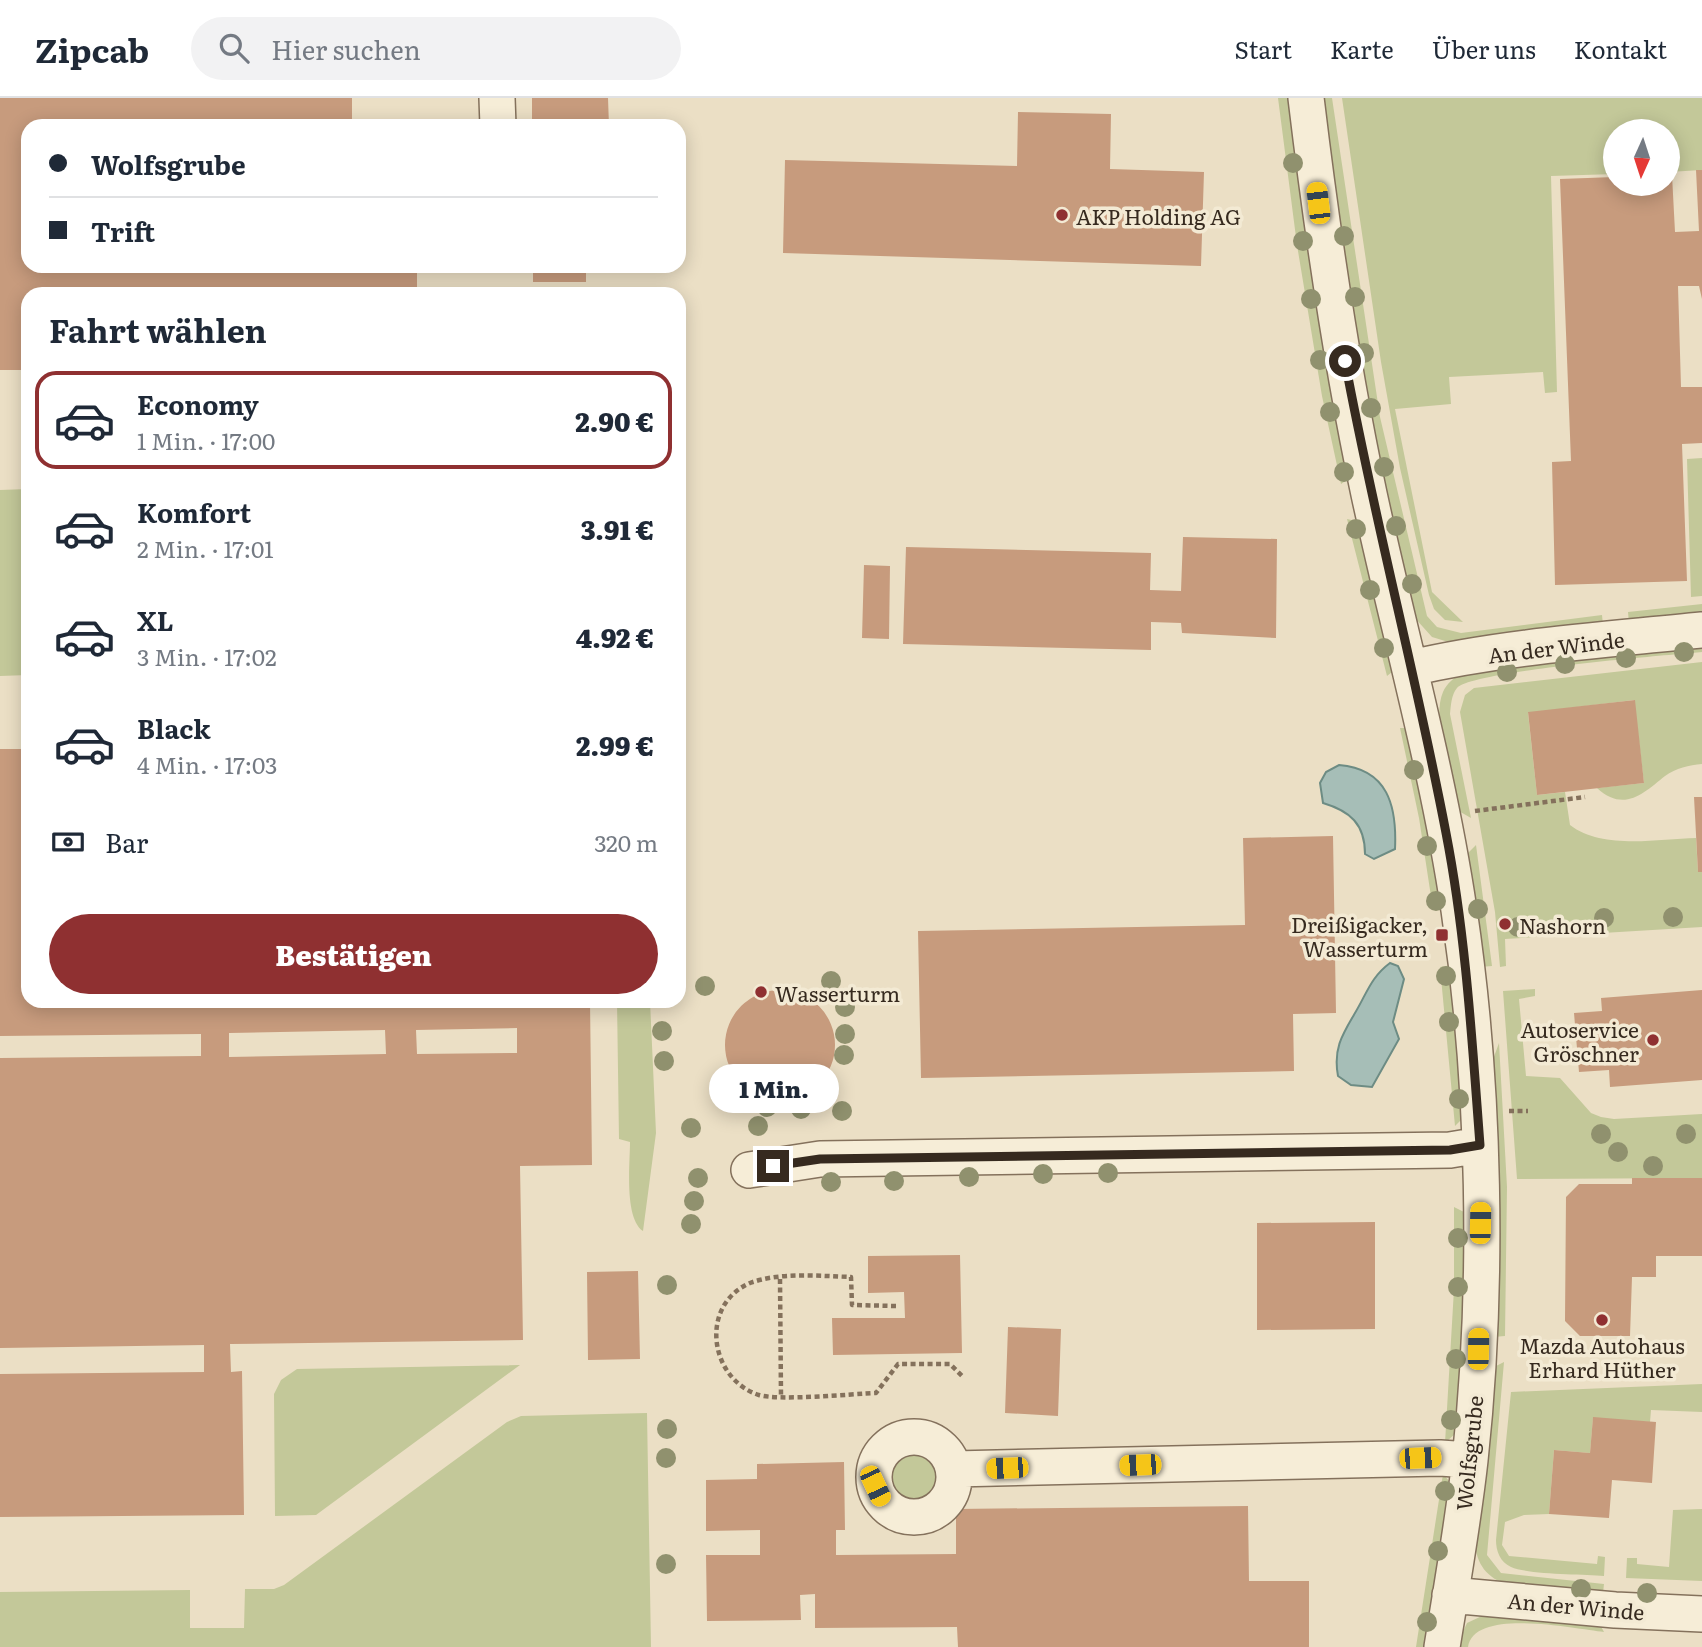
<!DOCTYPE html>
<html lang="de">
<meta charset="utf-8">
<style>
body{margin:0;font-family:Literata,serif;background:#f2f2f3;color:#1f2937;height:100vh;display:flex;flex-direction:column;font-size:26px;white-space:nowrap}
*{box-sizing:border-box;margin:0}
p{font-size:23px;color:#747a83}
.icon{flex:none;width:38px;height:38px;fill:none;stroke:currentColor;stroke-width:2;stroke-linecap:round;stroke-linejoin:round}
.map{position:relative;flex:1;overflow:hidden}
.drawer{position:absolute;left:21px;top:189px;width:665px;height:721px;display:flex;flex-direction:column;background:#fff;border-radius:21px;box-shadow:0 4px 18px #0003}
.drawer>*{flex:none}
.hud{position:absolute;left:21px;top:21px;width:665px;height:154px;border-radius:21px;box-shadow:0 4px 18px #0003;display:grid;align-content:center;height:154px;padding:0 28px;background:#fff}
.needle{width:46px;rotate:183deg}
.controls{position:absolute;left:1603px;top:21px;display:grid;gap:14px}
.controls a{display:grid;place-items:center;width:77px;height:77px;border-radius:50%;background:#fff;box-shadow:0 4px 18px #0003;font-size:35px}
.end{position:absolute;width:32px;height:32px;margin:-16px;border:9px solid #362a1f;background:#fff;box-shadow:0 0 0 4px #fff}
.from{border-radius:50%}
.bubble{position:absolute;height:49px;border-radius:24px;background:#fff;box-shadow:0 4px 18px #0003;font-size:23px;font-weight:800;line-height:49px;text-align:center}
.car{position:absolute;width:21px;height:42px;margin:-21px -10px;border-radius:9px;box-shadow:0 0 5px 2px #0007;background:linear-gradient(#f5c518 24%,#345 0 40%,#f5c518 0 76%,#345 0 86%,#f5c518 0)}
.hud b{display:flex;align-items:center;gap:24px;height:66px;font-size:26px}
.hud b+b{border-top:2px solid #e0e1e3}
.hud i{width:18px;height:18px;background:#1f2937}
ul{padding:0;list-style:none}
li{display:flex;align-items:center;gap:21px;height:98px;margin:0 14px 10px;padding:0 14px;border:4px solid transparent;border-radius:21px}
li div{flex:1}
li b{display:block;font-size:26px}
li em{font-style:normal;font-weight:800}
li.on{border-color:#8f3031}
li>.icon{width:63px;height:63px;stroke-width:1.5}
h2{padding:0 28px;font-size:32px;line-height:84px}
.pay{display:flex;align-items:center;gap:18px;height:77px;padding:0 28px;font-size:26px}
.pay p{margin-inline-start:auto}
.cta{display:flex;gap:14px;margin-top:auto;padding:14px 28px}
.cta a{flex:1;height:80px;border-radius:42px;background:#8f3031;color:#fff;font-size:28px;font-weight:800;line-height:80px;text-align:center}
header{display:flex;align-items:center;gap:42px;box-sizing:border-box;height:98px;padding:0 35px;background:#fff;border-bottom:2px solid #e0e1e3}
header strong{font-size:33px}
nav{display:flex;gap:38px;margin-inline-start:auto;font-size:24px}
.search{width:490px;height:63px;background:#f2f2f3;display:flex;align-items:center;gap:18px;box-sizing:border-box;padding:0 24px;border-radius:38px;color:#747a83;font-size:26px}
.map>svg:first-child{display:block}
</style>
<header>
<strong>Zipcab</strong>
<div class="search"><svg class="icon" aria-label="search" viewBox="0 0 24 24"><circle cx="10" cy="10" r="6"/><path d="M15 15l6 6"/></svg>Hier suchen</div>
<nav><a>Start</a><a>Karte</a><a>Über uns</a><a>Kontakt</a></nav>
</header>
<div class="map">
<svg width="1702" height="1549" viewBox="0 0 1702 1549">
<rect width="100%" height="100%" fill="#ebdfc5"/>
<path fill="#c3c899" d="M1278 0H1292L1351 379 1341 386 1322 298 1297 147Z
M1319 0H1332L1380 319 1427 518 1437 529 1461 535 1602 517 1603 527 1455 546 1432 539 1414 519 1366 321Z
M1342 0H1702V72L1668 74V33H1615V76L1551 78 1557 294 1545 295 1543 274 1449 279 1451 306 1395 311 1432 494 1463 524 1445 522 1434 511 1429 497 1400 370 1381 264Z
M1702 360V498L1691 499 1687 361Z
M28 391V577L0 578V392Z
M1347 421 1360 424 1397 570 1387 578Z
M1702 506V517L1629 525 1628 514Z
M1702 544V554C1668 557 1471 573 1457 590 1451 597 1451 608 1450 616L1471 720 1457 712C1451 682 1431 622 1443 594 1447 585 1454 580 1462 575Z
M1702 564V666C1689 667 1676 670 1665 678 1644 695 1624 715 1597 690L1644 685 1634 602 1528 615 1537 697 1565 694 1570 727C1602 752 1657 741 1696 740L1698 774H1702V829L1505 841 1506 868 1500 869 1495 814 1460 614 1465 597 1474 590Z
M1400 630H1413L1444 803 1432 805 1419 720Z
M1476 747 1492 868 1480 869 1466 757Z
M1452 867 1463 1020 1455 1028 1440 869Z
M1535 891V898L1519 901 1526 978 1560 980 1591 1015 1601 1019 1614 1021 1702 1016V1080L1517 1081 1503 893Z
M617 903H650L656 1035 643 1133C624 1120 630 1066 630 1044L619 1041Z
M1499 945 1507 1089 1505 1238 1493 1239 1488 975Z
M1454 1109 1464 1114 1463 1237 1457 1334 1445 1345 1454 1191Z
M1504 1264 1487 1457 1501 1475 1604 1486 1603 1495 1508 1487C1487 1480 1476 1466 1475 1444L1494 1269Z
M520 1267 316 1417 275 1418 274 1296 281 1282 297 1271Z
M1702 1286V1314L1651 1312 1650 1324 1593 1320 1590 1355 1554 1352 1549 1416 1524 1417 1505 1424 1502 1447 1509 1458 1597 1466 1598 1458 1605 1459 1604 1478C1582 1476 1530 1477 1511 1469 1500 1464 1496 1453 1496 1442L1511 1294Z
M647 1315 651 1549H0V1494L190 1492V1530H244L245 1491H274L284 1487 507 1324 521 1318Z
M886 1379a28 28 0 1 1 56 0a28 28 0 1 1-56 0Z
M1443 1376 1450 1384 1429 1549H1416Z
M1702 1411V1483L1626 1480 1627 1460H1637V1466L1669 1469 1673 1412Z
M1484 1517 1598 1523 1604 1534C1575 1531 1474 1509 1468 1549H1456L1467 1525Z"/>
<path fill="#a6beb7" stroke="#6d8c84" stroke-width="2" d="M1339 667C1388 671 1397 708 1395 751L1374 761 1365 756C1365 726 1350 713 1323 705L1320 685 1326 674Z
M1390 865 1398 868 1404 881 1393 924 1399 941 1372 989 1351 987 1338 978C1333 951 1342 937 1355 915 1367 895 1371 879 1390 865Z"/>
<path fill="#c79b7d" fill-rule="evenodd" d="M0 0H352V28H28V168H417V196H28V272H0Z
M532 0H608L609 28H532Z
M1018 14 1111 16 1110 71 1204 74 1201 168 783 155 785 62 1017 68Z
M1696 72H1702V201L1699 188H1678L1681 289H1702V345L1682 346 1687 483 1555 487 1552 364 1571 363 1560 81 1615 79V86H1668V77H1672L1675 134 1699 133Z
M533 168H610V173H586V184H533Z
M1183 439 1277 441 1276 540 1182 535 1181 525 1151 524V552L903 546 906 449 1151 455 1150 492 1181 493Z
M864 467 890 468 889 541 862 540Z
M1635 602 1644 685 1537 697 1528 614Z
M0 651H28V903H590L592 1067 520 1068 523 1242 230 1246 231 1274 242 1273 244 1417 0 1419V1276L204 1274V1247L0 1250V960L201 958V936L0 938ZM517 930V955L417 956 416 932ZM385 932 386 956 229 959V935Z
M1694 699H1702V774H1698Z
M1333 738 1336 915 1293 916 1294 973 921 980 918 833 1245 827 1243 740Z
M1702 892V982L1610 989 1609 972 1579 974 1574 915 1602 913 1601 900Z
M725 947a55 55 0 1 1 110 0a55 55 0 1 1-110 0Z
M1632 1080H1702V1158H1656V1179H1632L1630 1238H1580L1565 1223 1566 1099 1579 1086H1632Z
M1375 1124V1231L1257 1232V1125Z
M960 1157 962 1255 833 1257 832 1220H905L904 1194 868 1195V1158Z
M638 1173 640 1261 588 1262 587 1174Z
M1008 1229 1061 1231 1058 1318 1005 1315Z
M1593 1319 1656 1324 1652 1385 1612 1382 1609 1420 1549 1416 1554 1352 1590 1355Z
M844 1364 845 1432H836V1457L956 1456V1411L1248 1408 1249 1483H1309V1549H958L957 1529 815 1530V1496L800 1497 801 1522 707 1523 706 1457H760V1432L706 1433V1382L757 1381V1366Z"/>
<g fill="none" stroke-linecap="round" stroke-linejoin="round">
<defs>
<path id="minor" d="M497 0 498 28
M1306 0C1322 133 1341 265 1369 396 1399 535 1438 671 1459 812 1485 986 1489 1187 1470 1362 1463 1425 1452 1487 1442 1549
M1411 570C1506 548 1605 542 1702 532
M749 1072 820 1061 1450 1052 1480 1047
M874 1379a40 40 0 1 1 80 0a40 40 0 1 1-80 0Z
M954 1371 1440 1360 1470 1362
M1450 1497 1615 1512 1702 1516"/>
</defs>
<use href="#minor" stroke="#84715c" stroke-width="38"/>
<path stroke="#84715c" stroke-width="4.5" stroke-dasharray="5 3.5" stroke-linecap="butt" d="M1475 713 1585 699
M1509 1013H1528
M780 1181 781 1298
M896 1208 852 1207 851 1179C821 1178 779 1174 750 1185 699 1207 709 1281 759 1297 780 1303 851 1296 876 1295L898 1266H950L962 1278"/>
<use href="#minor" stroke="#f6edd7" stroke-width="35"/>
</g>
<g fill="#90916e">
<circle cx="1293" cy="65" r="10"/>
<circle cx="1344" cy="138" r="10"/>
<circle cx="1303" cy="143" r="10"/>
<circle cx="1355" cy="199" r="10"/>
<circle cx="1311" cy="201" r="10"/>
<circle cx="1364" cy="255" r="10"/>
<circle cx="1320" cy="262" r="10"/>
<circle cx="1371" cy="310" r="10"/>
<circle cx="1330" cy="314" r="10"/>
<circle cx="1384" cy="369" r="10"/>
<circle cx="1344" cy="374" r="10"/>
<circle cx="1396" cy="428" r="10"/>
<circle cx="1356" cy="431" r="10"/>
<circle cx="1412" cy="486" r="10"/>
<circle cx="1370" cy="492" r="10"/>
<circle cx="1384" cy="550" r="10"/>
<circle cx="1684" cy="554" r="10"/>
<circle cx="1626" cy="560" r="10"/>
<circle cx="1565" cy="566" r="10"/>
<circle cx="1507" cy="574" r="10"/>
<circle cx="1414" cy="672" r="10"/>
<circle cx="1427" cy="748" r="10"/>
<circle cx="1436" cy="803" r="10"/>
<circle cx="1478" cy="811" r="10"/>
<circle cx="1673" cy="819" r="10"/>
<circle cx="1604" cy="820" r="10"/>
<circle cx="1518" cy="829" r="10"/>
<circle cx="1446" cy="878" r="10"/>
<circle cx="831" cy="883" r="10"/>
<circle cx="705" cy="888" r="10"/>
<circle cx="845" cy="909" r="10"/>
<circle cx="1449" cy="924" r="10"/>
<circle cx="662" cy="933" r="10"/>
<circle cx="845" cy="936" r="10"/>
<circle cx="844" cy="957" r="10"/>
<circle cx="664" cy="963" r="10"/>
<circle cx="1459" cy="1001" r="10"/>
<circle cx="767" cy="1009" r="10"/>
<circle cx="801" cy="1011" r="10"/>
<circle cx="842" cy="1013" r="10"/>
<circle cx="758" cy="1028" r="10"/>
<circle cx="691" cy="1030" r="10"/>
<circle cx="1601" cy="1036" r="10"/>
<circle cx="1686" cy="1036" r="10"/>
<circle cx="1618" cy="1054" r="10"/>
<circle cx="1653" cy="1068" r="10"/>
<circle cx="1108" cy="1075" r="10"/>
<circle cx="1043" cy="1076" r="10"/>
<circle cx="969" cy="1079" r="10"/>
<circle cx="698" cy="1080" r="10"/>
<circle cx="894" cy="1083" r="10"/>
<circle cx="831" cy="1084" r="10"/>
<circle cx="694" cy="1103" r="10"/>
<circle cx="691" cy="1126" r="10"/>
<circle cx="1458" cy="1140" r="10"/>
<circle cx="667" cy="1187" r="10"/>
<circle cx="1458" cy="1189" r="10"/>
<circle cx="1456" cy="1261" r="10"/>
<circle cx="1451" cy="1322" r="10"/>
<circle cx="667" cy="1331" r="10"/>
<circle cx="666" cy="1360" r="10"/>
<circle cx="1445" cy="1393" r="10"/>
<circle cx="1438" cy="1453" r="10"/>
<circle cx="666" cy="1466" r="10"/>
<circle cx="1581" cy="1491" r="10"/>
<circle cx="1647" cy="1495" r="10"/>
<circle cx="1427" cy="1524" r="10"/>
</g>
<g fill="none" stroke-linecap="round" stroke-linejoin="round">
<path stroke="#362a1f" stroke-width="9" d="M773 1068 820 1061 1450 1052 1480 1047C1472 943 1466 838 1446 735 1416 577 1374 421 1345 263"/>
</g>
<g fill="#8f3031" stroke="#f3ead4" stroke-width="2.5">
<circle cx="1062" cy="117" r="7"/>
<circle cx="1505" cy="826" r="7"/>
<rect x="1435" y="830" width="14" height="14" rx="3.5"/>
<circle cx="761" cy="894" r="7"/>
<circle cx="1653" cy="942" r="7"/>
<circle cx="1602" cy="1222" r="7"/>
</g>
<g text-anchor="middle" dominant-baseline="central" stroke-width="7" stroke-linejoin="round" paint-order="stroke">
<g font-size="21" fill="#362a1f" stroke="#f3ead4" text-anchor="start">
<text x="1076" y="117">AKP Holding AG</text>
<text x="1428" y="825" text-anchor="end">Dreißigacker,<tspan x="1428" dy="24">Wasserturm</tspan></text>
<text x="1519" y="826">Nashorn</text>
<text x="775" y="894">Wasserturm</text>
<text x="1639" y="930" text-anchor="end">Autoservice<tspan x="1639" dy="24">Gröschner</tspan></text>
<text x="1602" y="1246" text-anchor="middle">Mazda Autohaus<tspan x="1602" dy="24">Erhard Hüther</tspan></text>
</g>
<g font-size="21" fill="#362a1f" stroke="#f3ead4">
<text transform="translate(1556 548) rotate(-7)">An der Winde</text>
<text transform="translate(1468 1355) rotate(-84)">Wolfsgrube</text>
<text transform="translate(1576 1507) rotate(5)">An der Winde</text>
</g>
</g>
</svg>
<div class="controls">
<a><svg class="needle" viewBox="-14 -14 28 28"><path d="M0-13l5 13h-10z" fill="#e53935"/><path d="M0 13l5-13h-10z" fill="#747a83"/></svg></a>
</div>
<i class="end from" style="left:1345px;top:263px"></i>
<i class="end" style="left:773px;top:1068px"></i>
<div class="bubble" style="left:709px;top:966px;width:130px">1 Min.</div>
<i class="car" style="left:1318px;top:105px;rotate:353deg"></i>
<i class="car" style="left:1480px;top:1125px;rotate:1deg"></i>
<i class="car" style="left:1478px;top:1251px;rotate:1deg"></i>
<i class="car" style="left:1420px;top:1360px;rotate:88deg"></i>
<i class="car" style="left:1140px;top:1367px;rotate:268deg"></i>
<i class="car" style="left:1007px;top:1370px;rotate:268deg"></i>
<i class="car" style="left:875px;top:1388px;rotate:155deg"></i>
<div class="hud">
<b><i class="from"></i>Wolfsgrube</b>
<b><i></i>Trift</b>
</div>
<section class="drawer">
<h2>Fahrt wählen</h2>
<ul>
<li class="on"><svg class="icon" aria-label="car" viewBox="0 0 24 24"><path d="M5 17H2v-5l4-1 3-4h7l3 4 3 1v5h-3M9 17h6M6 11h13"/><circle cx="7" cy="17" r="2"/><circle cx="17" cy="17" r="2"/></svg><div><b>Economy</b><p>1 Min. · 17:00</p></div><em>2.90 €</em></li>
<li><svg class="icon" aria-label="car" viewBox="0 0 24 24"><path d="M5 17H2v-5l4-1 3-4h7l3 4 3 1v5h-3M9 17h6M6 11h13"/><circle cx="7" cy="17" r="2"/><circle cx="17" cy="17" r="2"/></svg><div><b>Komfort</b><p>2 Min. · 17:01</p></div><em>3.91 €</em></li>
<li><svg class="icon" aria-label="car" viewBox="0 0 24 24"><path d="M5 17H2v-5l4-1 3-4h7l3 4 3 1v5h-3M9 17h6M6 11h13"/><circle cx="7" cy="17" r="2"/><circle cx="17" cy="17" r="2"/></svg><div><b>XL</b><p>3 Min. · 17:02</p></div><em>4.92 €</em></li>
<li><svg class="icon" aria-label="car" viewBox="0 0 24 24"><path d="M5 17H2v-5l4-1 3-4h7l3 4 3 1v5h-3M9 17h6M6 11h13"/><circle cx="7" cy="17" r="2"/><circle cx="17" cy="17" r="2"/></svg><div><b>Black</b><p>4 Min. · 17:03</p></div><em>2.99 €</em></li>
</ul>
<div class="pay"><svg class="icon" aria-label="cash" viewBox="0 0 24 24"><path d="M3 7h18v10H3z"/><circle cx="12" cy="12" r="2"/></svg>Bar<p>320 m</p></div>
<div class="cta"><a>Bestätigen</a></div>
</section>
</div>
